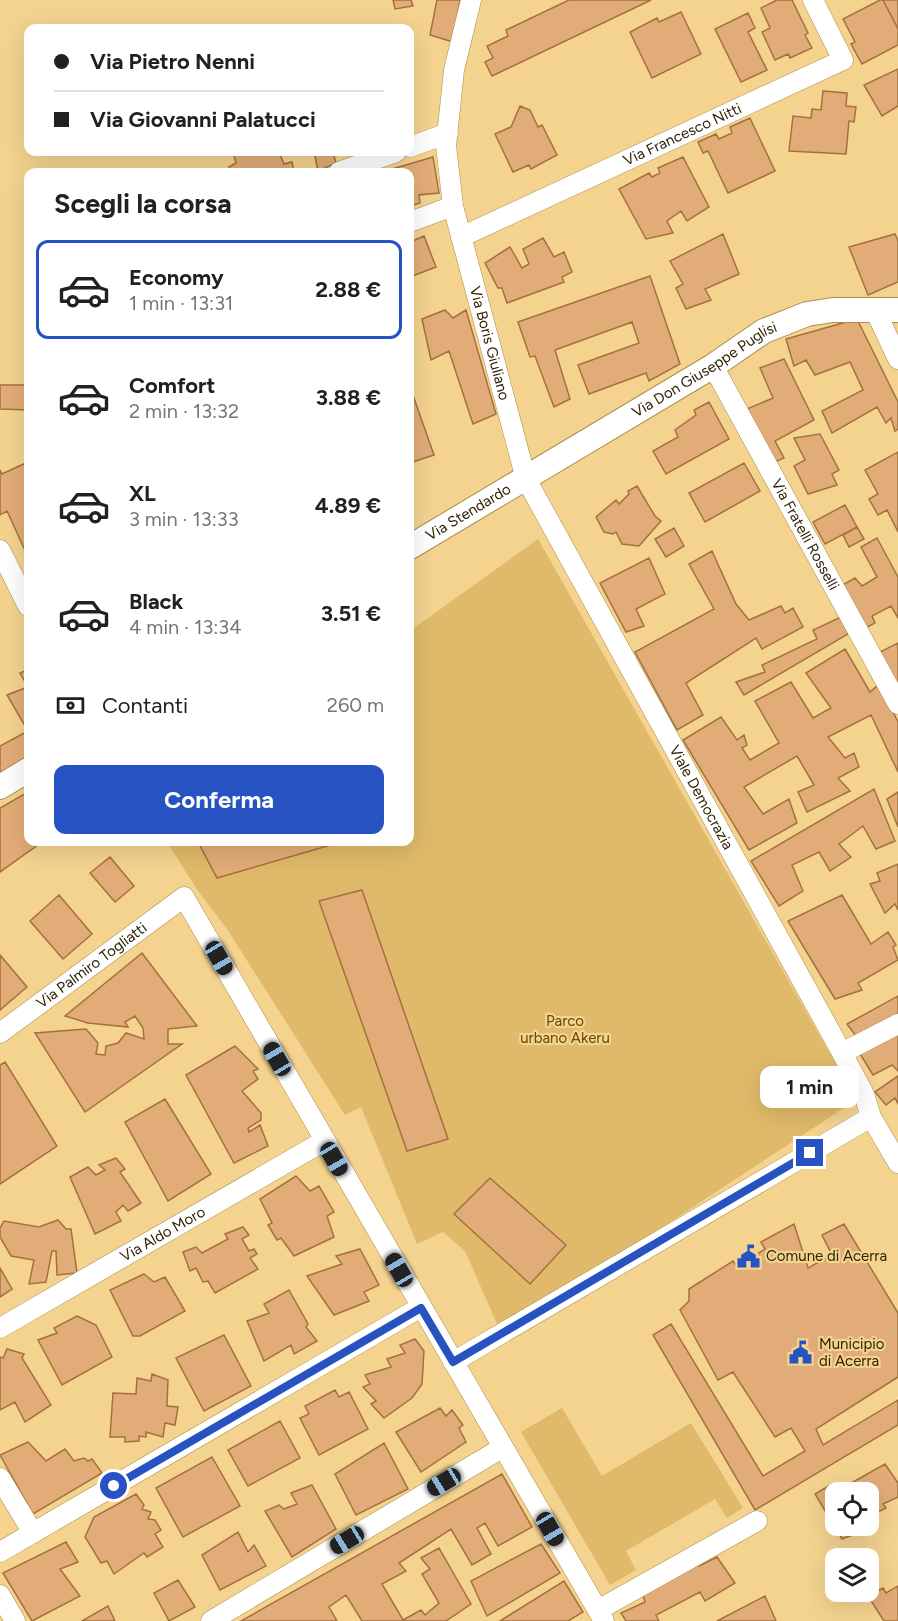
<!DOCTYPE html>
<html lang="it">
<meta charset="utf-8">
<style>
body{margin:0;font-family:Figtree,sans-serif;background:#f2f2f2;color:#202124;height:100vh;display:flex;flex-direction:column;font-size:22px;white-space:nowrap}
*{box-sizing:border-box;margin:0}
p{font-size:20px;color:#757577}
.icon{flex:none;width:33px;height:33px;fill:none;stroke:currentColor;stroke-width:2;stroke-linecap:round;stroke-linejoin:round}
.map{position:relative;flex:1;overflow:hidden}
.drawer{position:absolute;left:24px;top:168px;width:390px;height:678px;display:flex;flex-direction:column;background:#fff;border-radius:12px;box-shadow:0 6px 24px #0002}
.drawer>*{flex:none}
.top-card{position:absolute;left:24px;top:24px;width:390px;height:132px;border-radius:12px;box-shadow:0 6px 24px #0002;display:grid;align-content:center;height:132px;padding:0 30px;background:#fff}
.buttons{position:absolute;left:825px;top:1482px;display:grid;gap:12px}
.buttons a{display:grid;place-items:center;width:54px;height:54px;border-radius:12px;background:#fff;box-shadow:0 6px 24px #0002;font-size:30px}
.end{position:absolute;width:27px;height:27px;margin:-14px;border:8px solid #2753c2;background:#fff;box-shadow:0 0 0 3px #fff}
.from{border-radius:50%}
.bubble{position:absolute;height:42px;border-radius:12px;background:#fff;box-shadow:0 6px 24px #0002;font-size:20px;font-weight:700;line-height:42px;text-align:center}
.car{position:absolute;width:18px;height:36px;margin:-18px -9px;border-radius:8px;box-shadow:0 0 4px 2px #0007;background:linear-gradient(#222 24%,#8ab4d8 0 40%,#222 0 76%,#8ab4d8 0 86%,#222 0)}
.top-card b{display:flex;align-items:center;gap:21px;height:57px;font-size:22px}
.top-card b+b{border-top:2px solid #e0e0e0}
.top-card i{width:15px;height:15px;background:#202124}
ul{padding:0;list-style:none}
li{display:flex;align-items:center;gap:18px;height:99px;margin:0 12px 9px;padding:0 18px;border:3px solid transparent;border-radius:12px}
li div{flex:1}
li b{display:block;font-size:22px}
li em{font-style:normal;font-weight:700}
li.active{border-color:#2753c2}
li>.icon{width:54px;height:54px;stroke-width:1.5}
h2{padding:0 30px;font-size:27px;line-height:72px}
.pay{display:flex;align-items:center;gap:15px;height:66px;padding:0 30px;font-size:22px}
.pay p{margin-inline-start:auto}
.action{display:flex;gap:12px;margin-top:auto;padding:12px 30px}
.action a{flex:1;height:69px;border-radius:12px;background:#2753c2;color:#fff;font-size:24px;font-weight:700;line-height:69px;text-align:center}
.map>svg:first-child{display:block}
</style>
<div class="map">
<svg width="898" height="1621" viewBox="0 0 898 1621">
<rect width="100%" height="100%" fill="#f4d38f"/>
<path fill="#e0ba6a" d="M538 539 856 1100 501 1333 465 1251 443 1232 417 1244 361 1107 345 1115 227 929 198 891 167 842H410V631Z
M562 1408 602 1476 691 1423 743 1508 727 1518 715 1499 626 1551 636 1570 610 1585 521 1432Z"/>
<path fill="#e2ac78" stroke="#a4713e" stroke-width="1.5" d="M393 0H411L413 6 395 9Z
M437 0H460L453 42 430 35Z
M569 0H651L492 76 485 62 493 58 487 46 508 36 506 30Z
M777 0H792L808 33 805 35 812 48 790 58 788 54 775 60 762 32 770 28 761 8Z
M880 0H883L898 29V45L862 64 851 44 855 42 843 19Z
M883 0H898V29Z
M681 12 701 54 652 78 630 32 657 18 659 22Z
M748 13 755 28 748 32 767 70 741 82 715 29Z
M898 69V106L882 116 864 85Z
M823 91 847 93 846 106 856 107 854 122 849 121 846 154 789 151 793 116 811 118 812 109 821 110Z
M520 106 530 110 538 127 542 125 557 155 531 169 529 165 513 172 495 134 511 127Z
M750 118 775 171 728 193 708 151 703 153 698 142 716 134 719 139 732 133 730 127Z
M233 152H279L284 164 292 162 294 172H230L229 167 236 163Z
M314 152H333L336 163 318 171Z
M433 157 439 193 419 195 420 203 410 206V172H382Z
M683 157 709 207 687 221 681 211 667 221 673 233 646 239 619 189 649 173 652 177 660 173 658 168Z
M723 234 739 274 705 289 711 300 686 309 676 288 683 284 670 261Z
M895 234 898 241V282L868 295 849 247Z
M424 236 436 267 410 277V242Z
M543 238 554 257 564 252 572 272 562 277 564 282 507 303 502 288H498L485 263 510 247 522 268 529 264 523 249Z
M650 276 680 364 649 381 646 373 589 394 578 365 639 343 632 322 555 350 570 399 554 407 535 356 530 357 518 322Z
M445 310 453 318 466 310 496 414 473 424 449 351 431 360 422 319Z
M857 319 898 402V429L895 431 891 418 886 423 877 407 832 433 822 411 863 390 850 362 815 375 806 360 794 366 786 339Z
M784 359 814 420 775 441 784 458 770 464 742 411 773 398 760 368Z
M0 385H28V410L0 409Z
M410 387 434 455 410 463Z
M709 402 729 439 666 474 653 451 678 437 675 430 696 415 694 410Z
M820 434 839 470 832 474 837 485 808 494 794 466 805 460 794 438Z
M898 452V532L887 510 878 515 869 499 878 494 865 470Z
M28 462V557L7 511 0 515V470L2 474Z
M744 463 760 491 705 522 689 493Z
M637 486 655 516 661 521 639 546 622 544 616 532 613 534 604 532 596 517 616 500 619 504 629 494 628 491Z
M845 505 857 527 825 544 813 522Z
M857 527 864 539 849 547 843 535Z
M674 528 684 546 666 557 655 539Z
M877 538 898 577V618L891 606 872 616 875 623 862 630 839 587 855 578 862 586 877 577 861 547Z
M712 551 736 604 749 620 781 606 785 613 793 608 803 627 762 649 756 638 686 683 703 715 677 730 635 652 714 609 689 564Z
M649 558 665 594 636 609 644 626 626 632 600 583Z
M841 617 848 634 744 695 736 682 765 672 762 665 817 639 813 630Z
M898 643V697L878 653Z
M845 649 870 692 879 684 898 722V772L871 715 828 737 845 758 854 753 859 767 838 778 850 791 807 812 798 792 814 785 797 756 744 787 763 814 789 799 797 823 749 850 683 740 721 717 737 740 744 735 747 745 742 748 750 760 779 743 755 701 791 682 813 718 831 708 806 673Z
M27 670 28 673V760L0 777V746L28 731 7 695 28 687 20 673Z
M874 789 895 841 876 849 863 826 839 844 851 857 830 871 819 852 792 865 803 891 779 906 751 861Z
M28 792V842H42L0 872V808Z
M898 792V827L887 799Z
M198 842H341L217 878Z
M110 857 134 886 115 902 90 873Z
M898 864V910L895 904 885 913 870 884 880 881 877 873Z
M362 890 448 1139 407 1151 319 901Z
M59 895 92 934 63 959 30 921Z
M842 895 871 944 888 932 896 945 893 947 898 960 858 983 862 990 835 999 788 921Z
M142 953 197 1026 168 1029V1044H182L85 1112 35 1033 86 1029 98 1043 96 1054 105 1055 106 1046 118 1043 126 1033 144 1039 143 1028 135 1016 125 1022 128 1027 88 1023 65 1016Z
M0 955 27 987 0 1010Z
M898 996V1021L859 1040 847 1024Z
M898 1029V1071L892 1065 873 1075 857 1049Z
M235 1046 258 1069 253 1071 258 1079 242 1091 261 1113V1120L248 1128 249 1132 260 1125 268 1146 234 1163 186 1075Z
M5 1062 57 1146 0 1184V1065Z
M898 1076V1104L895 1098 886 1105 875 1092Z
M165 1099 211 1174 168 1201 125 1122Z
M116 1158 125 1169 120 1172 141 1203 128 1211 123 1205 116 1212 121 1221 95 1234 70 1177 88 1167 96 1175 105 1170 99 1165Z
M296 1176 310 1191 319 1186 334 1212 327 1216 334 1237 294 1256 281 1238 277 1240 268 1225 272 1223 260 1199Z
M490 1178 566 1245 530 1284 454 1214Z
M58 1220 66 1229H71L77 1273 57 1275 56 1251H52L46 1282 29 1284 34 1260 11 1256 0 1237V1228L4 1221 39 1227Z
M794 1224 808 1268 832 1255 822 1235 844 1224 898 1313V1377L816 1429 823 1445 898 1400V1425L755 1510 653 1335 671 1324 763 1476 805 1451 791 1428 775 1437 733 1372 718 1380 680 1310 689 1301V1289L733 1261 737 1267 765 1249 761 1242Z
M243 1227 249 1235 242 1239 249 1251 254 1249 257 1254 250 1258 258 1269 215 1293 208 1281 203 1282 196 1268 190 1271 183 1252 196 1247 202 1253 228 1239 225 1234Z
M360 1249 379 1285 364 1292 369 1301 334 1315 307 1276 342 1264 336 1256Z
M0 1268 12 1289 0 1297Z
M144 1274 154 1282 165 1277 185 1311 140 1336H133L110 1290Z
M289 1290 308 1324 306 1327 317 1341 294 1354 291 1345 264 1361 247 1321 269 1313 264 1304Z
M77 1316 96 1325 112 1357 62 1385 38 1340 57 1333 54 1328Z
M224 1335 251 1386 204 1411 176 1358Z
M415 1339 424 1351 422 1384 412 1398 384 1418 371 1404 376 1401 363 1387 370 1384 365 1375 391 1367 387 1359 405 1353 400 1345Z
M7 1349 24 1354 22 1358 51 1405 25 1422 15 1402 0 1410V1357L3 1358Z
M152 1374 168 1380 167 1406 178 1407 175 1425 165 1423 163 1437 146 1432V1437L139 1436V1441L125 1442V1437H110L113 1393 136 1394 137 1378 151 1381Z
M335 1390 339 1397 349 1392 368 1429 319 1455 300 1418 309 1414 305 1406Z
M440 1408 446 1416 452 1410 463 1425 459 1428 466 1442 421 1472 396 1432Z
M280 1421 300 1458 248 1486 228 1450Z
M28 1442 46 1461 65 1449 74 1461 84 1458 88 1461 92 1459 102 1473 33 1514 0 1455Z
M384 1443 408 1489 356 1515 335 1474Z
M212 1457 240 1506 183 1537 156 1488Z
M885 1464 898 1483V1497L883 1504 886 1508 868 1517V1492H836V1526H852L858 1533 842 1539 815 1494 832 1484 837 1491Z
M502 1474 532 1527 498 1546 485 1523 477 1528 491 1554 472 1565 451 1529 399 1563 406 1571 382 1584 403 1620 421 1610 425 1615 439 1603 422 1574 430 1569 421 1558 439 1548 471 1604 446 1621H362L346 1595 329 1607 337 1621H241Z
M312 1485 336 1529 292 1557 265 1511 279 1505 284 1509 297 1504 291 1493Z
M136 1494 144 1505 142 1509 151 1512 148 1519 155 1520 161 1530 155 1534 163 1547 147 1557 144 1553 114 1574 107 1561 101 1563 85 1537 94 1517Z
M238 1532 248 1552 254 1545 266 1566 220 1590 202 1555Z
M66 1542 78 1562 60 1569 80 1596 32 1621 3 1573Z
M541 1544 560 1573 487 1616 471 1581Z
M717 1557 735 1583 705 1601 700 1592 656 1615 659 1621H626L621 1613 645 1602 643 1595 697 1564 699 1566Z
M178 1580 195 1607 169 1621 154 1593Z
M564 1581 583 1612 568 1621H500Z
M898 1586V1621H884L868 1596 883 1588 886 1593Z
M765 1596 776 1621H717Z
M108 1606 115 1621H82Z"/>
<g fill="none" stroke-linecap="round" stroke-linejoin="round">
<defs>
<g id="minor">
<path id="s1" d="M471 0 454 70 446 146 453 206 526 479 842 1053 864 1094 871 1117 898 1163"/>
<path d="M410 147 448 133"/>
<path d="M339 172 396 152"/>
<path d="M410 222 453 206"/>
<path id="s2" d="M461 237 843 60 813 0"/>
<path d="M875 310 898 359"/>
<path id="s3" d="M713 366 898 704"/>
<path d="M0 550 28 606"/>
<path id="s4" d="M0 1033 184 897 604 1621"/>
<path d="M842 1053 898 1024"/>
<path id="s5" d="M0 1328 324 1141"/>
<path d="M453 1362 871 1117"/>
<path d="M0 1478 33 1533"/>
<path d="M0 1552 421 1307"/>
<path d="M0 1595 15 1621"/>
<path d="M598 1610 757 1521"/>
<path d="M211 1621 502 1448"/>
</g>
<g id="tertiary">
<path id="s6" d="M410 547 713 366 764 331 807 314 833 310H898"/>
<path d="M0 787 28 770"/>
</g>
</defs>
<use href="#minor" stroke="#ad8d4c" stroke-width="21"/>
<use href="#tertiary" stroke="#ad8d4c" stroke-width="26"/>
<use href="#minor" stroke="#fff" stroke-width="20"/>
<use href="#tertiary" stroke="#fff" stroke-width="24"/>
</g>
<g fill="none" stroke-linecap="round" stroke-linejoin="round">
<path stroke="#2753c2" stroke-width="8" d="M114 1486 421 1308 453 1362 810 1153"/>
</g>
<defs>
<symbol id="civic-bare" viewBox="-9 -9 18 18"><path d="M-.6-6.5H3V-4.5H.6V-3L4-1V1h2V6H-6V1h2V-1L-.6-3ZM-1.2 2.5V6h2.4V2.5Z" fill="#2753c2" stroke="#f4d38f" stroke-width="2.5" paint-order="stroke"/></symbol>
</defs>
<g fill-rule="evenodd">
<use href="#civic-bare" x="732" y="1240" width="33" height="33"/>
<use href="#civic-bare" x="784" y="1336" width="33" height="33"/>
</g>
<g text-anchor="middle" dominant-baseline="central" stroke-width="4.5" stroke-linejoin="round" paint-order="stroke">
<g font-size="15" fill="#302306" stroke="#f4d38f">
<text stroke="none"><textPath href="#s2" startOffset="244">Via Francesco Nitti</textPath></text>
<text stroke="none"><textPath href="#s1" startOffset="351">Via Boris Giuliano</textPath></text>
<text stroke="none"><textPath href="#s6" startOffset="344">Via Don Giuseppe Puglisi</textPath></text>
<text stroke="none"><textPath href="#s6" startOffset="68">Via Stendardo</textPath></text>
<text stroke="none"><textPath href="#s3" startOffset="192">Via Fratelli Rosselli</textPath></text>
<text stroke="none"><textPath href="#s1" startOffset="855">Viale Democrazia</textPath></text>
<text stroke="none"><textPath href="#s4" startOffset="114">Via Palmiro Togliatti</textPath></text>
<text stroke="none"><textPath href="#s5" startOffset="188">Via Aldo Moro</textPath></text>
</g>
<g font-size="15" fill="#654900" stroke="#f4d38f">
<text x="565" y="1021">Parco<tspan x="565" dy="17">urbano Akeru</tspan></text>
</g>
<g font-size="15" fill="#302306" stroke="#f4d38f" text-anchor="start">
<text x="766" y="1256">Comune di Acerra</text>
<text x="819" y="1344">Municipio<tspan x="819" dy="17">di Acerra</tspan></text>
</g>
</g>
</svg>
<div class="buttons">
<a><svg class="icon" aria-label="locate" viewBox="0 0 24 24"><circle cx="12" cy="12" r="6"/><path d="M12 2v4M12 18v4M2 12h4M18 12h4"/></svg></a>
<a><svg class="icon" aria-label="layers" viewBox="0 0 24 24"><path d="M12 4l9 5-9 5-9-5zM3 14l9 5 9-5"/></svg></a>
</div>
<i class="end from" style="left:114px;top:1486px"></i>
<i class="end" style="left:810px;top:1153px"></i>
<div class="bubble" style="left:760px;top:1066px;width:99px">1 min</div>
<i class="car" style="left:219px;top:958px;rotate:150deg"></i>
<i class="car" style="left:277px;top:1059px;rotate:330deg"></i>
<i class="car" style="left:334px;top:1159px;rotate:150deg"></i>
<i class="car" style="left:399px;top:1270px;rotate:330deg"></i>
<i class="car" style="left:444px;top:1482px;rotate:239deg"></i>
<i class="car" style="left:550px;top:1529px;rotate:150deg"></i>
<i class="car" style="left:347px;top:1540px;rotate:239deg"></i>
<div class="top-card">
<b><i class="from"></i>Via Pietro Nenni</b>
<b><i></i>Via Giovanni Palatucci</b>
</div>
<section class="drawer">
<h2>Scegli la corsa</h2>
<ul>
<li class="active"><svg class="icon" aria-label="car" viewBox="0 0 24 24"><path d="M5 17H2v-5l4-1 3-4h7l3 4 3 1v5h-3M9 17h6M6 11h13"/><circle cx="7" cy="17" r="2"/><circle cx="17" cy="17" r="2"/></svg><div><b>Economy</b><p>1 min · 13:31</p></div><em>2.88 €</em></li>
<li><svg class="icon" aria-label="car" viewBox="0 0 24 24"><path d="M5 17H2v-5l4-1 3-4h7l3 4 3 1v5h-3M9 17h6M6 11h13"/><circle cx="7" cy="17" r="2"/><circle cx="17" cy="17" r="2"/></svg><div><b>Comfort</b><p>2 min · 13:32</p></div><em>3.88 €</em></li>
<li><svg class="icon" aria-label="car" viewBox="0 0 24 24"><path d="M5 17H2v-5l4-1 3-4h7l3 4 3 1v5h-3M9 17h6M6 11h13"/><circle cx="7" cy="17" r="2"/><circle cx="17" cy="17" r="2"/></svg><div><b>XL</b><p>3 min · 13:33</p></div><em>4.89 €</em></li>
<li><svg class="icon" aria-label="car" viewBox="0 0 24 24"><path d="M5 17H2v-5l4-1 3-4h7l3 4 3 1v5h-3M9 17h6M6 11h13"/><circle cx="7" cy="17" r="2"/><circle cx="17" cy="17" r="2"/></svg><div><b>Black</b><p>4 min · 13:34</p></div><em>3.51 €</em></li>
</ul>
<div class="pay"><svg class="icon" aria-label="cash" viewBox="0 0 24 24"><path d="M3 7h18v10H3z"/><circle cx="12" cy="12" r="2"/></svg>Contanti<p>260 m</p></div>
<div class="action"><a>Conferma</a></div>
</section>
</div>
